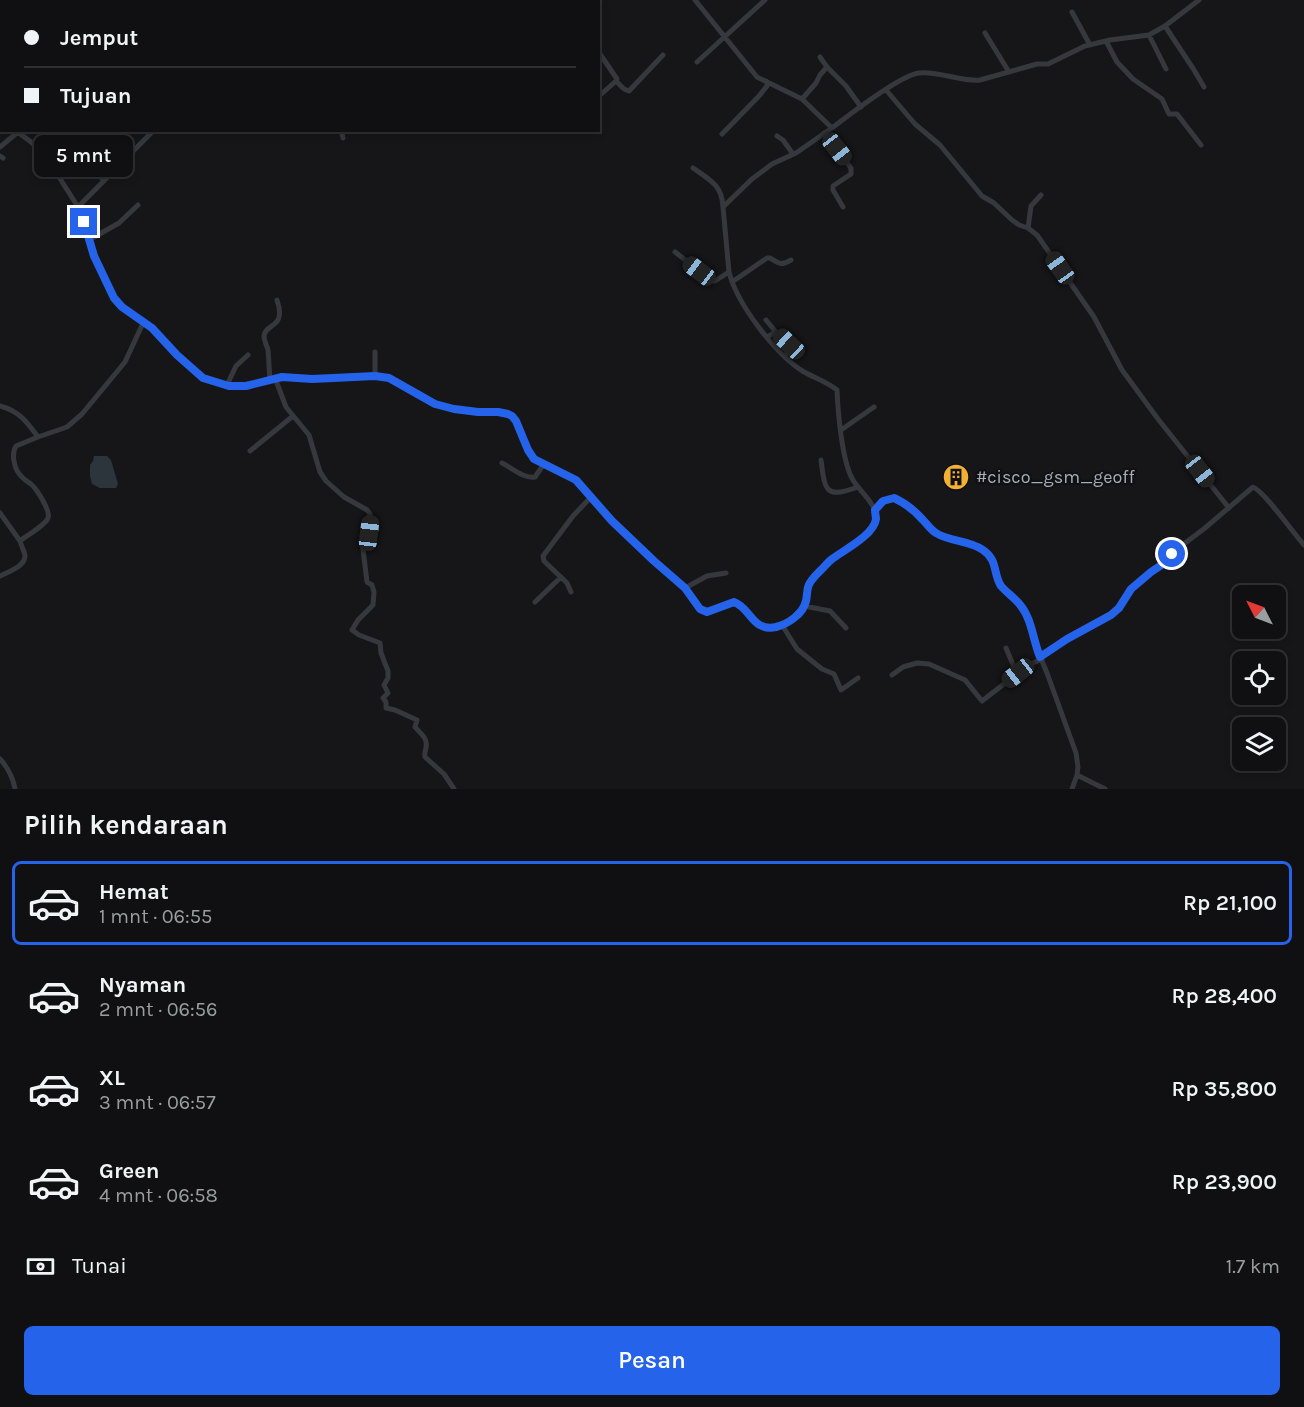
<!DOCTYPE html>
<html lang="id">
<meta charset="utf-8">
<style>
body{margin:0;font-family:Karla,sans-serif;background:#1e1e20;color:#f1f3f6;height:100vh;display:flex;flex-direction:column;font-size:22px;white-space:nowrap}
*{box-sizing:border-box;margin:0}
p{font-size:20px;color:#9c9d9f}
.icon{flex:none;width:33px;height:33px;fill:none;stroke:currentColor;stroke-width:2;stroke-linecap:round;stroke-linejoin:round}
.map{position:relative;height:789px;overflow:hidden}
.panel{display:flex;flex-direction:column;background:#101012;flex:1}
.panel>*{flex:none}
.guide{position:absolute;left:0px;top:0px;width:600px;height:132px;box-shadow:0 3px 9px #0003,0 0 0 2px #303032;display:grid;align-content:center;height:132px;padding:0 24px;background:#101012}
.needle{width:39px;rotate:312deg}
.buttons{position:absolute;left:1232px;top:585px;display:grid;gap:12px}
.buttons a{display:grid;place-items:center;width:54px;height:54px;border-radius:9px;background:#101012;box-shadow:0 3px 9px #0003,0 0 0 2px #303032;font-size:30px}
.end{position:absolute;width:27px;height:27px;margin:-14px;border:8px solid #2563eb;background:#fff;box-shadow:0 0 0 3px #fff}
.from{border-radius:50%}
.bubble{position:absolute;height:42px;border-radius:9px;background:#101012;box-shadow:0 3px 9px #0003,0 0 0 2px #303032;font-size:20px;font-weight:600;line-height:42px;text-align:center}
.car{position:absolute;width:18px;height:36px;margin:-18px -9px;border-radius:8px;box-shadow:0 0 4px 2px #0007;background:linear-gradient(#222 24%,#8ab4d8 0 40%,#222 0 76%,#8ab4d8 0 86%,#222 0)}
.guide b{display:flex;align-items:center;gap:21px;height:57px;font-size:22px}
.guide b+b{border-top:2px solid #303032}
.guide i{width:15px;height:15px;background:#f1f3f6}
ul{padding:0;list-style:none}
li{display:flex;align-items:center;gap:18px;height:84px;margin:0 12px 9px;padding:0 12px;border:3px solid transparent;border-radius:9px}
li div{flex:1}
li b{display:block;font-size:22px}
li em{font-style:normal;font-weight:600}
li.selected{border-color:#2563eb}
li>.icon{width:54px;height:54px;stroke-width:1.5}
h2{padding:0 24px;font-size:27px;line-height:72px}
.pay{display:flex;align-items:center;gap:15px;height:66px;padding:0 24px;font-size:22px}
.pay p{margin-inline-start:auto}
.button{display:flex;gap:12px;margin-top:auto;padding:12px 24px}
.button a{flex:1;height:69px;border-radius:9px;background:#2563eb;color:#fff;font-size:24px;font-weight:600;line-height:69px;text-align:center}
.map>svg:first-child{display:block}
</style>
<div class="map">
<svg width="1304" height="789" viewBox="0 0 1304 789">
<rect width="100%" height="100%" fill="#161618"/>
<path fill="#2c353c" d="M94 456H107L111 460 118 484 116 488H100L92 484 90 476V465L93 461Z"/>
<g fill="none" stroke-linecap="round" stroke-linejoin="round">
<path stroke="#37383d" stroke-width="5" d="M183 0 184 2
M550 0 551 2
M313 2 315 0
M532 2 534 0
M1072 12 1090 45
M1165 26 1194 70 1204 87
M985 33 1009 72
M1149 35 1166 69
M1106 41 1117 62 1133 79 1162 99 1169 114H1177L1201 145
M598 51 617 79 616 81 598 97
M697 62 765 0
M827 67 846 86 861 107
M616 81 624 89 629 91 663 55
M886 90 915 124 940 145 982 196 994 203 1012 220 1019 225 1028 228 1037 235 1094 317 1122 370 1158 419 1229 508
M802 99 816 83 820 75 827 67 820 57
M0 119 2 120
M832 128C849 115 900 75 919 73 940 71 960 82 980 80L1037 64H1048L1085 46 1110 40 1149 35 1165 26 1199 0
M15 130 31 142 47 158 78 207 94 256 114 299 122 307 144 321 125 362 82 414 67 427 38 437
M341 130 343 138
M824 133 851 168V174L833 186V190L843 207
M722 134 759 96 767 86 766 81
M777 136 783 140 793 154
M0 147 18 132
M0 156 3 158
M83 156 104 181
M47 158 72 139
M693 168C710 180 722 185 723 207
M78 207 154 130
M1028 228 1031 206 1041 195
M89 240 119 223 138 205
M675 252 712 281H715L729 272
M732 282 767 258H770C780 264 780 266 791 260
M766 320 776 332
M144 321 172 350 203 378 227 385 246 386 282 377 312 379 375 376 389 378 435 404 454 409 478 412H498L508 414 512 416 516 421 528 450 534 459 576 480 612 521 654 561 680 583 700 609 707 612 734 602C751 608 752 631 775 627 787 625 802 615 806 603 808 597 807 590 809 585 811 579 816 575 820 571 825 566 829 562 834 558 845 550 875 534 876 519 877 504 860 492 853 480 842 462 838 413 837 390 827 382 815 378 804 372 776 355 737 304 729 272L723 207 752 179 772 164 796 153 832 128 802 99 757 77 695 0
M767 337 776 332 789 344 790 349 785 356
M375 376V352
M275 378 286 407 309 435 320 472 326 481 344 497 367 510 370 514 369 533 364 538 362 541 367 582 372 585 374 592 373 605 358 620 352 630 359 635 380 643 381 653 388 671V678L384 685 388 693 383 698 386 702V708L395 710 417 720 415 727C420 733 428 738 426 747 426 750 424 753 425 757L444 774 454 789
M270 379C269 370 269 360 268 350 267 346 264 341 264 336 265 323 287 329 277 300
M227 385 236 366 248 355
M0 406C19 411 27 422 38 437L16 446C11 454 14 469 21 476 24 480 29 482 32 485 37 490 51 511 48 518 45 526 27 535 20 541 21 545 24 551 25 555 26 566 8 572 0 576
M841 430 874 407
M250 451 293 416
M821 460C825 491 825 499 858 487
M502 463C512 468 524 479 535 477L544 464
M875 510 883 501 894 498 903 501 922 518 934 532 944 537 973 544 985 551 993 561 1000 585 1021 605 1029 619 1035 644 1047 673 1076 753 1078 767 1077 775 1072 789
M0 513 20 541
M685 588 707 576 726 573
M571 592 567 583 544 561 543 556 573 516 591 497
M535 602 561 577
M804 606 830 611 846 628
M782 625 797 649 822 669 834 674 841 690 858 678
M1006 648 1014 667 1018 673 1031 664 1042 659
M1040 657 1067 639 1111 615 1119 608 1132 589 1151 572 1163 564 1176 550 1205 528 1253 487C1265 492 1293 533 1304 545
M892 675 903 667 917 663 929 664 965 680 982 701 1018 673
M0 759C8 768 13 777 15 789
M1077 775 1105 789"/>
</g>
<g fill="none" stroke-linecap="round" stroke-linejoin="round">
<path stroke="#2563eb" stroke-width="8" d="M84 222 94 256 114 298 122 307 152 328 177 355 203 378 229 386H246L282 377 312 379 375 376 389 378 435 404 454 409 478 412H498L508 414 512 416 516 421 528 450 534 459 576 480 612 521 654 561 685 588 700 609 707 612 734 602C751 608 752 632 776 627 788 624 803 614 806 601 807 596 807 592 808 587 810 580 817 574 822 569 825 566 828 562 832 559 844 550 874 535 876 519 876 518 875 512 875 510L883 501 894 498C905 503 915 511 923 520 927 524 931 530 936 533 950 542 969 540 983 550 998 560 993 574 1001 586 1007 593 1015 598 1021 606 1032 620 1033 640 1040 657L1067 639 1111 615 1119 608 1131 589 1151 572 1163 564 1172 554"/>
</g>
<defs>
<symbol id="building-disc" viewBox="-11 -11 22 22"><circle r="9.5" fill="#f2b134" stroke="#111113"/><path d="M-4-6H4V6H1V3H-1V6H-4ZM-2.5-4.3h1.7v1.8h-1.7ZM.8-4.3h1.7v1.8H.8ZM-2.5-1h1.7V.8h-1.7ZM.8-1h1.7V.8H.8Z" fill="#111"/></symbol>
</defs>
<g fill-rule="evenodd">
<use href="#building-disc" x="941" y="462" width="30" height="30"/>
</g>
<g text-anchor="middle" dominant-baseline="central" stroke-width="4.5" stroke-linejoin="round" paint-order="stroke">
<g font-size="18" fill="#a8adb8" stroke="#111113" text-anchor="start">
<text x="976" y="477">#cisco_gsm_geoff</text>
</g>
</g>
</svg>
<div class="buttons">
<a><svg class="needle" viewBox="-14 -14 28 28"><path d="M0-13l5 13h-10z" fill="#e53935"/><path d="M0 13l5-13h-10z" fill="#9c9d9f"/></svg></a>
<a><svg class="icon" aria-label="locate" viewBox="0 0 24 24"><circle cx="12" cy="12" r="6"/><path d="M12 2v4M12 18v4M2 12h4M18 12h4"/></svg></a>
<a><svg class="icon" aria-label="layers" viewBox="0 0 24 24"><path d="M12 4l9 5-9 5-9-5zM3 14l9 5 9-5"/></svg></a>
</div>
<i class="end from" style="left:1172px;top:554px"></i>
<i class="end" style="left:84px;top:222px"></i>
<div class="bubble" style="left:34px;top:135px;width:99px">5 mnt</div>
<i class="car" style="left:837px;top:149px;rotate:142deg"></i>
<i class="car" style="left:1060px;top:268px;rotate:325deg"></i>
<i class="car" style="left:699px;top:271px;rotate:307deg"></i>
<i class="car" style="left:789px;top:344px;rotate:313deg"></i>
<i class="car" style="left:1200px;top:471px;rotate:142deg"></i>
<i class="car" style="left:369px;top:533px;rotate:7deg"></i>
<i class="car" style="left:1018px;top:673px;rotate:232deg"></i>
<div class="guide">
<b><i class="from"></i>Jemput</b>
<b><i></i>Tujuan</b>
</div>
</div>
<section class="panel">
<h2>Pilih kendaraan</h2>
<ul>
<li class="selected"><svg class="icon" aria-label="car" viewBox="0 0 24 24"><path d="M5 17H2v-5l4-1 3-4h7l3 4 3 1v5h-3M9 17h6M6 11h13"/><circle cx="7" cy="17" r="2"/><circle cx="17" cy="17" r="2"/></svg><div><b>Hemat</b><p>1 mnt · 06:55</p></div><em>Rp 21,100</em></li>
<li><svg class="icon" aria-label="car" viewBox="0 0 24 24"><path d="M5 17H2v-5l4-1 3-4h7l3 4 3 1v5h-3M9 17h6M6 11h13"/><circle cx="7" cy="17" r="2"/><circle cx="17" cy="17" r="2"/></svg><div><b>Nyaman</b><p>2 mnt · 06:56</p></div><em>Rp 28,400</em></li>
<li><svg class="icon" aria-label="car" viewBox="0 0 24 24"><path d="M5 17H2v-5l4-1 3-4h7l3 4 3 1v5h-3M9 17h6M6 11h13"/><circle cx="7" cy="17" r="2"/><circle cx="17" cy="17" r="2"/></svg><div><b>XL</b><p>3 mnt · 06:57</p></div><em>Rp 35,800</em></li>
<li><svg class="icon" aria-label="car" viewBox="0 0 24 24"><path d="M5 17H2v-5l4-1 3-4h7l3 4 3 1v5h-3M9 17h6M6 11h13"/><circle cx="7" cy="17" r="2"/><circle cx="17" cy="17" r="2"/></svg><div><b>Green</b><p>4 mnt · 06:58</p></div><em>Rp 23,900</em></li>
</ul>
<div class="pay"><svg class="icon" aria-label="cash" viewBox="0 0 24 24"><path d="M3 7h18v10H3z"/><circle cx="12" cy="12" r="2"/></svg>Tunai<p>1.7 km</p></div>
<div class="button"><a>Pesan</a></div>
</section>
